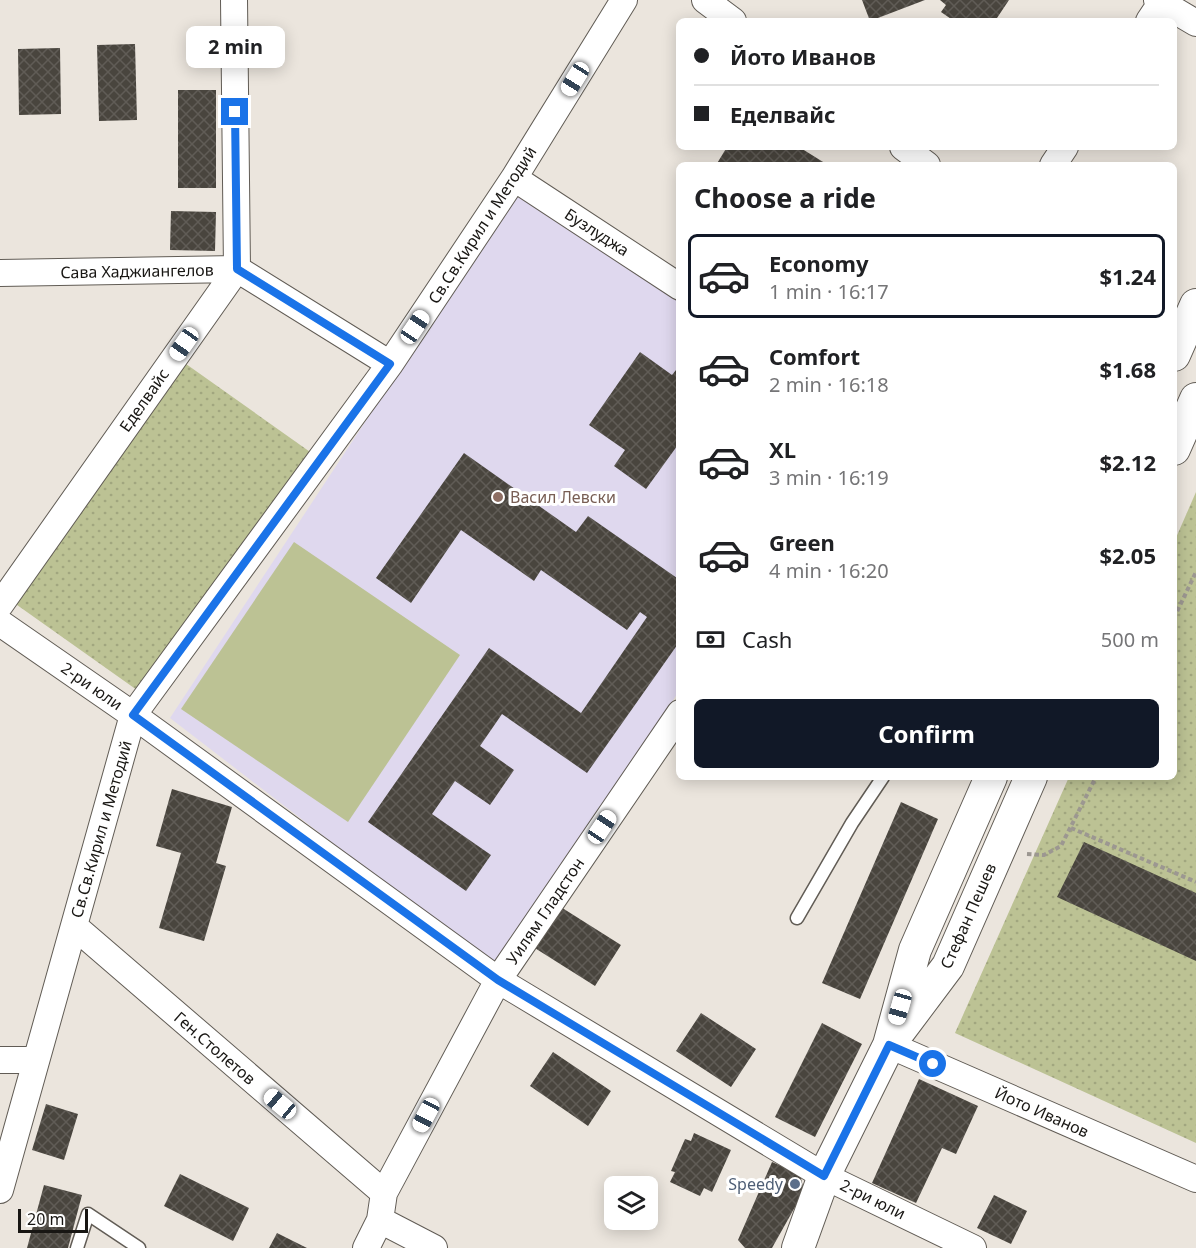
<!DOCTYPE html>
<meta charset="utf-8">
<style>
body{margin:0;font-family:"Noto Sans",sans-serif;background:#f6f6f6;color:#202124;height:100vh;display:flex;flex-direction:column;font-size:22px;white-space:nowrap}
*{box-sizing:border-box;margin:0}
p{font-size:20px;color:#757577}
.icon{flex:none;width:33px;height:33px;fill:none;stroke:currentColor;stroke-width:2;stroke-linecap:round;stroke-linejoin:round}
.map{position:relative;flex:1;overflow:hidden}
.sheet{position:absolute;left:676px;top:162px;width:501px;height:618px;display:flex;flex-direction:column;background:#fff;border-radius:9px;box-shadow:0 3px 15px #0003}
.sheet>*{flex:none}
.banner{position:absolute;left:676px;top:18px;width:501px;height:132px;border-radius:9px;box-shadow:0 3px 15px #0003;display:grid;align-content:center;height:132px;padding:0 18px;background:#fff}
.buttons{position:absolute;left:604px;top:1176px;display:grid;gap:12px}
.buttons a{display:grid;place-items:center;width:54px;height:54px;border-radius:9px;background:#fff;box-shadow:0 3px 15px #0003;font-size:30px}
.scale{position:absolute;left:18px;bottom:15px;width:70px;box-sizing:border-box;padding-left:6px;border:3px solid #181613;border-top:0;font-size:16px;line-height:21px;white-space:nowrap;color:#181613;-webkit-text-stroke:4px #fff;paint-order:stroke}
.end{position:absolute;width:27px;height:27px;margin:-14px;border:8px solid #1a73e8;background:#fff;box-shadow:0 0 0 3px #fff}
.from{border-radius:50%}
.bubble{position:absolute;height:42px;border-radius:9px;background:#fff;box-shadow:0 3px 15px #0003;font-size:20px;font-weight:700;line-height:42px;text-align:center}
.car{position:absolute;width:18px;height:36px;margin:-18px -9px;border-radius:8px;box-shadow:0 0 4px 2px #0007;background:linear-gradient(#fff 24%,#345 0 40%,#fff 0 76%,#345 0 86%,#fff 0)}
.banner b{display:flex;align-items:center;gap:21px;height:57px;font-size:22px}
.banner b+b{border-top:2px solid #e0e0e0}
.banner i{width:15px;height:15px;background:#202124}
ul{padding:0;list-style:none}
li{display:flex;align-items:center;gap:18px;height:84px;margin:0 12px 9px;padding:0 6px;border:3px solid transparent;border-radius:9px}
li div{flex:1}
li b{display:block;font-size:22px}
li em{font-style:normal;font-weight:700}
li.current{border-color:#111827}
li>.icon{width:54px;height:54px;stroke-width:1.5}
h2{padding:0 18px;font-size:27px;line-height:72px}
.pay{display:flex;align-items:center;gap:15px;height:66px;padding:0 18px;font-size:22px}
.pay p{margin-inline-start:auto}
.button{display:flex;gap:12px;margin-top:auto;padding:12px 18px}
.button a{flex:1;height:69px;border-radius:9px;background:#111827;color:#fff;font-size:24px;font-weight:700;line-height:69px;text-align:center}
.map>svg:first-child{display:block}
</style>
<div class="map">
<svg width="1196" height="1248" viewBox="0 0 1196 1248">
<defs>
<pattern id="grass-dots" width="8" height="8" patternUnits="userSpaceOnUse" patternTransform="scale(1.5)"><rect width="8" height="8" fill="#bcc294"/><path d="M2 2h.1M6 6h.1" fill="none" stroke="#a1a67f" stroke-width="1.8" stroke-linecap="round"/></pattern>
<pattern id="building-cross-hatch" width="8" height="8" patternUnits="userSpaceOnUse" patternTransform="scale(1.5)"><rect width="8" height="8" fill="#49453e"/><path d="M0 0l8 8M0 8l8-8" fill="none" stroke="#605c56"/></pattern>
</defs>
<rect width="100%" height="100%" fill="#ebe5dd"/>
<path fill="#dfd8ee" d="M516 193 679 302V691L495 968 170 718Z"/>
<path fill="url(#grass-dots)" d="M179 359 313 454 144 695 10 600Z
M1196 492V1143L955 1033 1069 777H1174L1175 540Z"/>
<path fill="#bcc294" d="M294 542 460 655 348 822 181 709Z"/>
<path fill="url(#building-cross-hatch)" d="M862 0H925L870 21Z
M940 0H1009L995 21H954L941 12 946 5Z
M135 44 137 120 99 121 97 45Z
M60 48 61 114 19 115 18 49Z
M178 90H216V188H178Z
M727 147H799L828 165H716Z
M171 211 216 212 215 251 170 250Z
M640 352 672 375 680 365V442L646 489 614 466 625 450 589 425Z
M464 453 576 532 588 516 677 578 680 575V641L587 773 502 714 480 746 514 770 490 805 455 781 432 814 491 855 466 891 368 822 489 648 581 713 647 617 640 612 627 630 541 570 534 581 461 530 411 603 376 578Z
M172 789 232 807 216 863 226 866 204 941 159 928 181 853 156 846Z
M901 802 938 819 860 999 822 983Z
M1084 842 1196 893V961L1057 897Z
M556 904 621 945 595 986 530 945Z
M701 1013 756 1049 731 1087 676 1051Z
M822 1023 862 1044 815 1137 775 1117Z
M553 1052 611 1091 588 1126 530 1086Z
M919 1079 978 1106 956 1154 942 1148 916 1203 872 1183Z
M46 1104 78 1114 64 1160 32 1150Z
M694 1133 731 1150 712 1192 704 1188 700 1196 670 1182 675 1172 671 1171 685 1139 691 1141Z
M772 1162 800 1174 804 1191 772 1248H745L738 1240Z
M180 1174 249 1208 233 1241 164 1206Z
M44 1185 82 1195 68 1248H27Z
M994 1195 1027 1211 1011 1244 977 1228Z
M277 1233 307 1248H269Z"/>
<g fill="none" stroke-linecap="round" stroke-linejoin="round">
<defs>
<path id="service" d="M797 918 852 823 883 777
M77 1248 88 1214 139 1248"/>
<path id="minor" d="M705 0 733 21
M1157 0 1196 23
M1149 21 1161 3
M903 147 927 165
M1053 165 1065 147
M514 178 680 287
M0 273 237 269 390 364
M0 605 237 269 234 0
M0 623 133 715 498 980 824 1176 973 1248
M74 926 384 1193
M889 1045 1196 1179
M0 1060H35
M0 1190 133 715 390 364 514 178 624 0
M380 1220 434 1248
M366 1248 380 1220 384 1193 498 980 680 713"/>
<path id="tertiary" d="M1174 355 1196 305
M1174 449 1196 399
M900 1030 948 966 1031 777
M798 1248 824 1176 889 1045 915 950 991 777"/>
</defs>
<use href="#service" stroke="#615c55" stroke-width="15"/>
<use href="#minor" stroke="#615c55" stroke-width="28"/>
<use href="#tertiary" stroke="#615c55" stroke-width="34"/>
<path stroke="#9c9791" stroke-width="4" stroke-dasharray="4.5 3" stroke-linecap="butt" d="M1174 618 1196 572
M1071 828 1196 882
M1027 854 1044 855 1061 846 1096 777"/>
<use href="#service" stroke="#fff" stroke-width="12"/>
<use href="#minor" stroke="#fff" stroke-width="26"/>
<use href="#tertiary" stroke="#fff" stroke-width="32"/>
</g>
<g fill="none" stroke-linecap="round" stroke-linejoin="round">
<path stroke="#1a73e8" stroke-width="8" d="M235 112 237 269 390 364 133 715 498 980 824 1176 889 1045 933 1064"/>
</g>
<circle fill="#8d6e63" stroke="#fff" stroke-width="2" cx="498" cy="497" r="6"/>
<circle fill="#5c6f8a" stroke="#fff" stroke-width="2" cx="795" cy="1184" r="6"/>
<g text-anchor="middle" dominant-baseline="central" stroke-width="6" stroke-linejoin="round" paint-order="stroke">
<g font-size="16" fill="#181613" stroke="#fff">
<text transform="translate(482 225) rotate(-57)">Св.Св.Кирил и Методий</text>
<text transform="translate(597 232) rotate(33)">Бузлуджа</text>
<text transform="translate(137 271) rotate(-1)">Сава Хаджиангелов</text>
<text transform="translate(144 400) rotate(-55)">Еделвайс</text>
<text transform="translate(92 686) rotate(35)">2-ри юли</text>
<text transform="translate(101 829) rotate(-74)">Св.Св.Кирил и Методий</text>
<text transform="translate(545 911) rotate(-56)">Уилям Гладстон</text>
<text transform="translate(968 916) rotate(-66)">Стефан Пешев</text>
<text transform="translate(215 1048) rotate(41)">Ген.Столетов</text>
<text transform="translate(1042 1112) rotate(24)">Йото Иванов</text>
<text transform="translate(873 1199) rotate(26)">2-ри юли</text>
</g>
<g font-size="16" fill="#785e54" stroke="#fff" text-anchor="start">
<text x="510" y="497">Васил Левски</text>
</g>
<g font-size="16" fill="#4e5e75" stroke="#fff" text-anchor="end">
<text x="783" y="1184">Speedy</text>
</g>
</g>
</svg>
<div class="buttons">
<a><svg class="icon" aria-label="layers" viewBox="0 0 24 24"><path d="M12 4l9 5-9 5-9-5zM3 14l9 5 9-5"/></svg></a>
</div>
<div class="scale">20 m</div>
<i class="end from" style="left:933px;top:1064px"></i>
<i class="end" style="left:235px;top:112px"></i>
<div class="bubble" style="left:186px;top:26px;width:99px">2 min</div>
<i class="car" style="left:575px;top:79px;rotate:212deg"></i>
<i class="car" style="left:415px;top:327px;rotate:34deg"></i>
<i class="car" style="left:184px;top:344px;rotate:215deg"></i>
<i class="car" style="left:602px;top:827px;rotate:34deg"></i>
<i class="car" style="left:900px;top:1007px;rotate:196deg"></i>
<i class="car" style="left:280px;top:1104px;rotate:310deg"></i>
<i class="car" style="left:426px;top:1115px;rotate:208deg"></i>
<div class="banner">
<b><i class="from"></i>Йото Иванов</b>
<b><i></i>Еделвайс</b>
</div>
<section class="sheet">
<h2>Choose a ride</h2>
<ul>
<li class="current"><svg class="icon" aria-label="car" viewBox="0 0 24 24"><path d="M5 17H2v-5l4-1 3-4h7l3 4 3 1v5h-3M9 17h6M6 11h13"/><circle cx="7" cy="17" r="2"/><circle cx="17" cy="17" r="2"/></svg><div><b>Economy</b><p>1 min · 16:17</p></div><em>$1.24</em></li>
<li><svg class="icon" aria-label="car" viewBox="0 0 24 24"><path d="M5 17H2v-5l4-1 3-4h7l3 4 3 1v5h-3M9 17h6M6 11h13"/><circle cx="7" cy="17" r="2"/><circle cx="17" cy="17" r="2"/></svg><div><b>Comfort</b><p>2 min · 16:18</p></div><em>$1.68</em></li>
<li><svg class="icon" aria-label="car" viewBox="0 0 24 24"><path d="M5 17H2v-5l4-1 3-4h7l3 4 3 1v5h-3M9 17h6M6 11h13"/><circle cx="7" cy="17" r="2"/><circle cx="17" cy="17" r="2"/></svg><div><b>XL</b><p>3 min · 16:19</p></div><em>$2.12</em></li>
<li><svg class="icon" aria-label="car" viewBox="0 0 24 24"><path d="M5 17H2v-5l4-1 3-4h7l3 4 3 1v5h-3M9 17h6M6 11h13"/><circle cx="7" cy="17" r="2"/><circle cx="17" cy="17" r="2"/></svg><div><b>Green</b><p>4 min · 16:20</p></div><em>$2.05</em></li>
</ul>
<div class="pay"><svg class="icon" aria-label="cash" viewBox="0 0 24 24"><path d="M3 7h18v10H3z"/><circle cx="12" cy="12" r="2"/></svg>Cash<p>500 m</p></div>
<div class="button"><a>Confirm</a></div>
</section>
</div>
